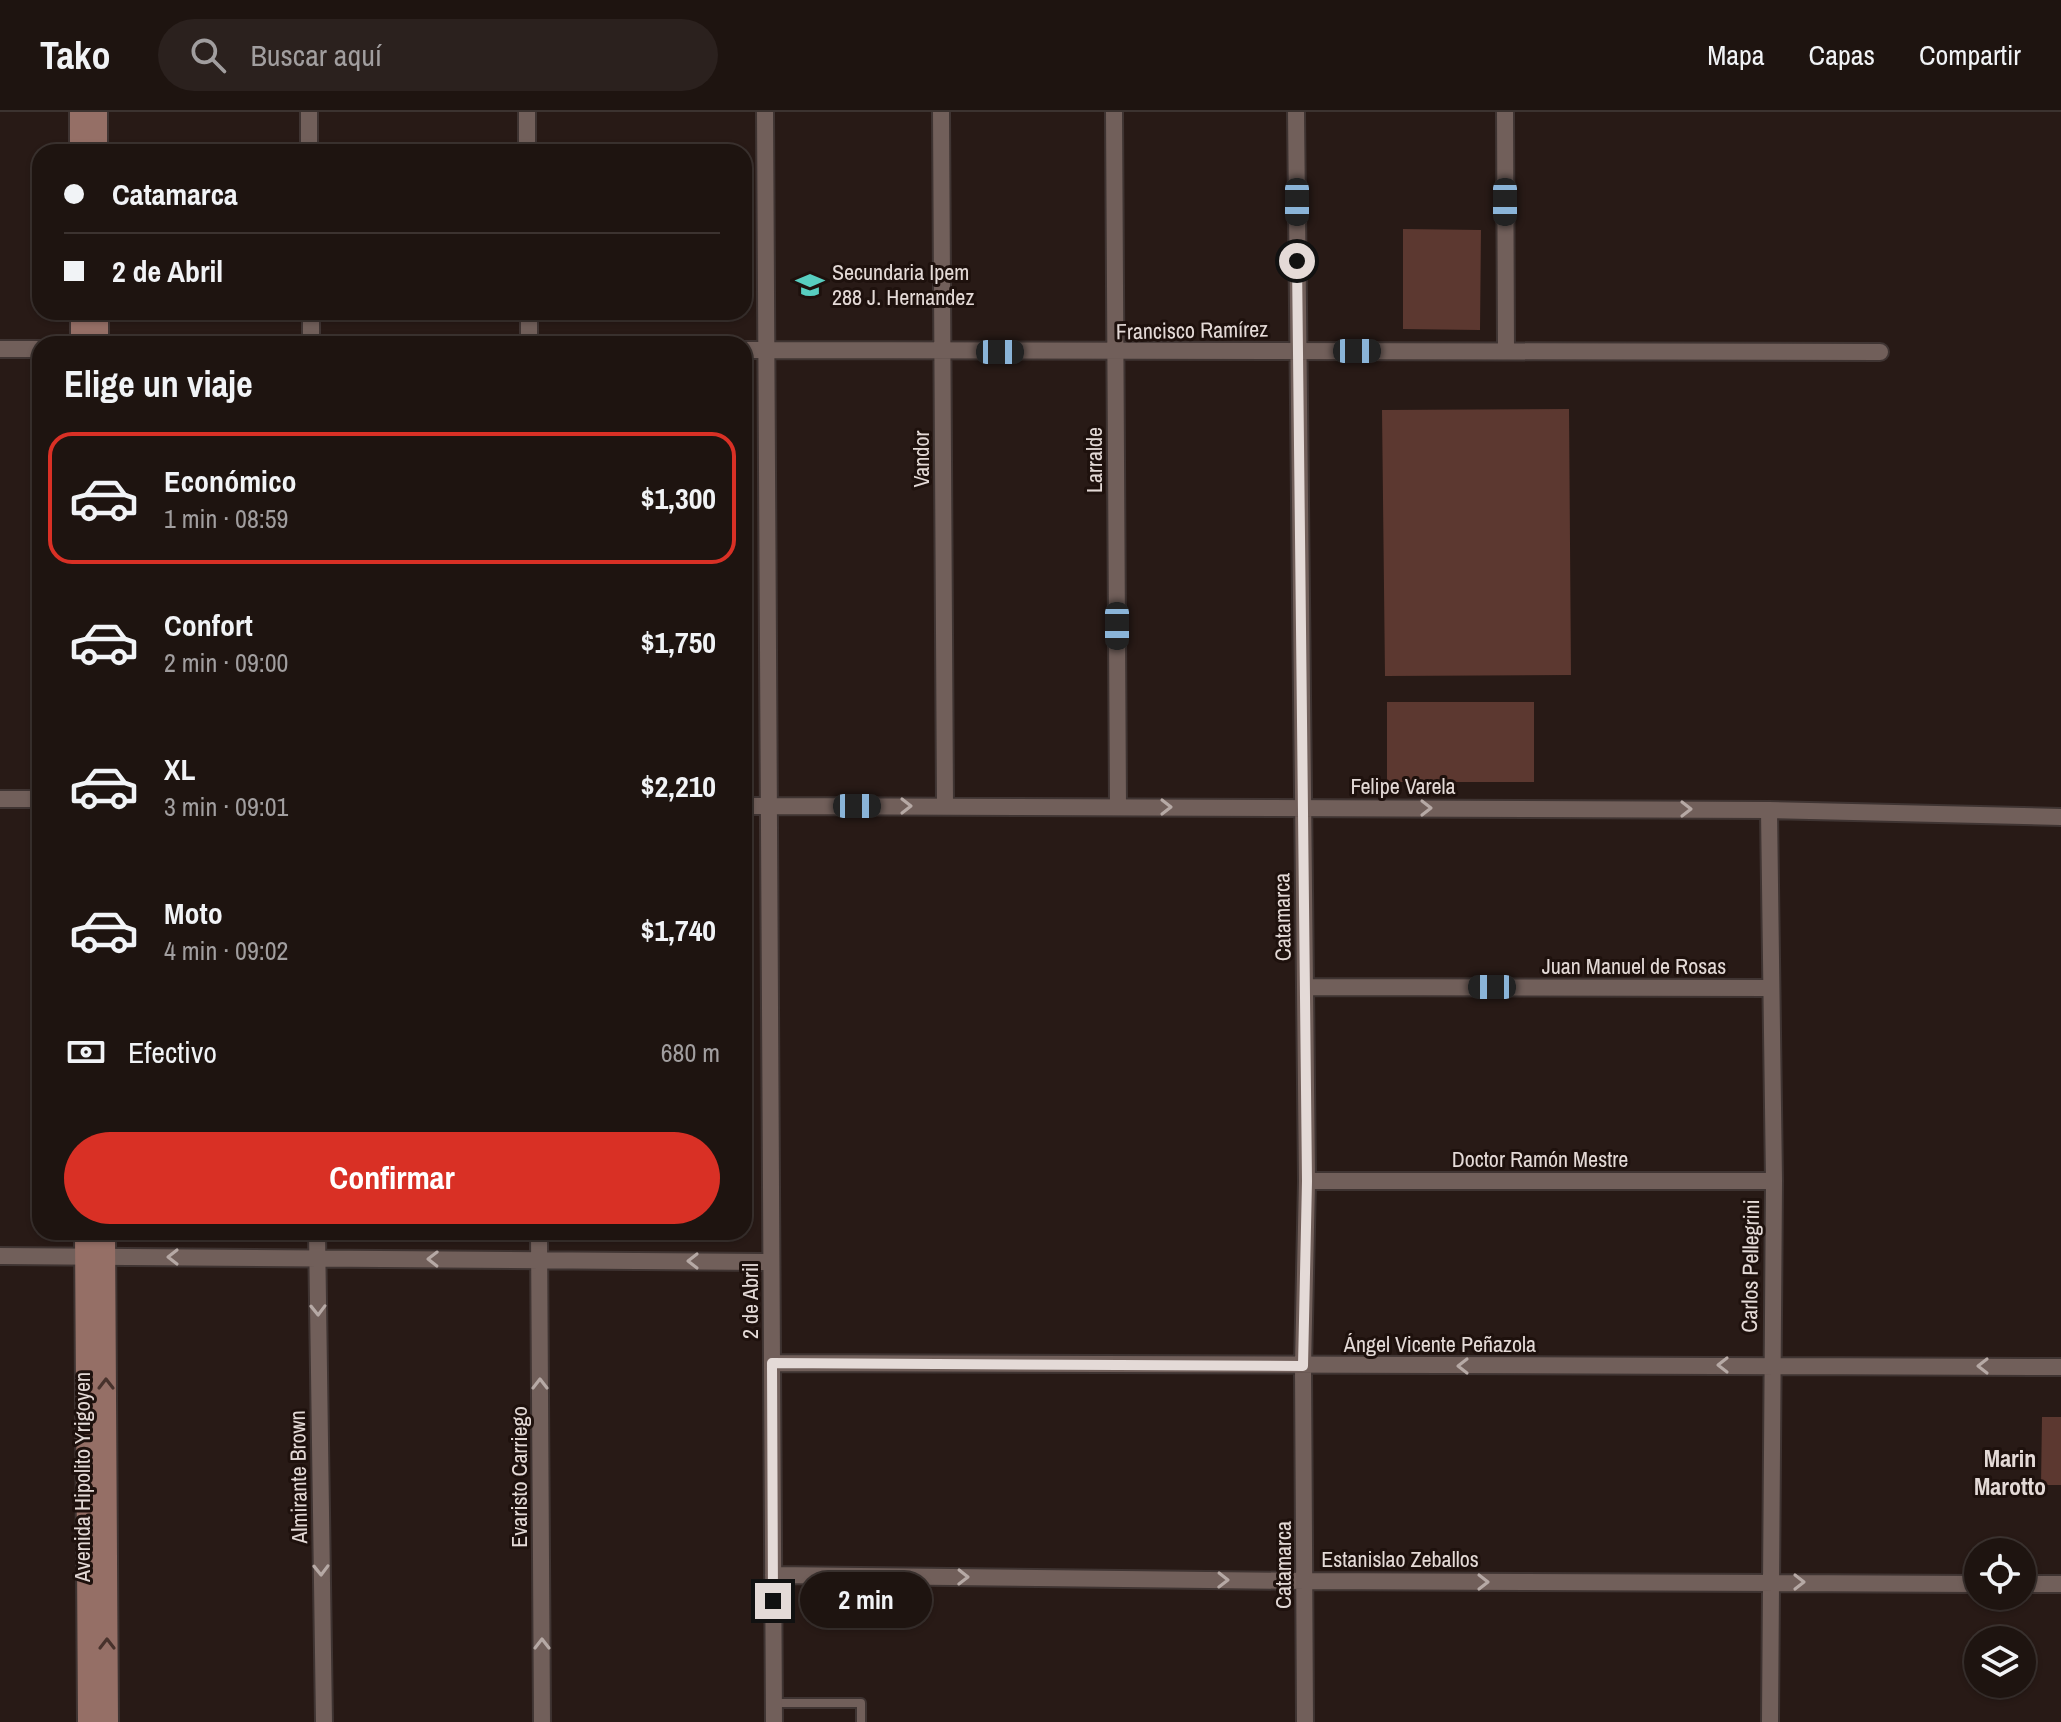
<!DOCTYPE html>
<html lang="es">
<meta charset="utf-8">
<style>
body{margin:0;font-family:"Archivo Narrow",sans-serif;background:#2b211e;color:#f1f3f6;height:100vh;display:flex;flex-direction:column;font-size:30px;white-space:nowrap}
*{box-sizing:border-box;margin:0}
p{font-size:26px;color:#a19e9f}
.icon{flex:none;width:44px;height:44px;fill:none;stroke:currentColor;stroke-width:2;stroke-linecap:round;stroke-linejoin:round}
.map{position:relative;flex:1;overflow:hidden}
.side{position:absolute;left:32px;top:224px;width:720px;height:904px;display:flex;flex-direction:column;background:#1e1410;border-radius:24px;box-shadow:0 2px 6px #0004,0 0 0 2px #3c3330}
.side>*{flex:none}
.hud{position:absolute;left:32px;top:32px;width:720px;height:176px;border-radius:24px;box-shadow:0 2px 6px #0004,0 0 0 2px #3c3330;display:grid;align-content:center;height:176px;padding:0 32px;background:#1e1410}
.tools{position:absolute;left:1964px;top:1426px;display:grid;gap:16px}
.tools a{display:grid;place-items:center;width:72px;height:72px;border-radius:50%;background:#1e1410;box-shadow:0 2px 6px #0004,0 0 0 2px #3c3330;font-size:40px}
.end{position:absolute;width:36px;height:36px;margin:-18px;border:10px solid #e4dad7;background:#111;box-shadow:0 0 0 4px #111}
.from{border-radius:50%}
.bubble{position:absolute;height:56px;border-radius:28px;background:#1e1410;box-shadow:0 2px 6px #0004,0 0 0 2px #3c3330;font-size:26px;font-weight:700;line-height:56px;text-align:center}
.car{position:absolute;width:24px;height:48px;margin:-24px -12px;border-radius:10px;box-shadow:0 0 6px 2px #0007;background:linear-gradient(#222 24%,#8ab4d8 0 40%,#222 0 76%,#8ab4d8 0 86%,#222 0)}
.hud b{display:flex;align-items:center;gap:28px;height:76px;font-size:30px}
.hud b+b{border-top:2px solid #3c3330}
.hud i{width:20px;height:20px;background:#f1f3f6}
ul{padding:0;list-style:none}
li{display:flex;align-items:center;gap:24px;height:132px;margin:0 16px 12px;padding:0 16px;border:4px solid transparent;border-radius:24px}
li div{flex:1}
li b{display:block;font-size:30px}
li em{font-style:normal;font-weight:700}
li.active{border-color:#d93025}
li>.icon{width:72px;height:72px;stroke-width:1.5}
h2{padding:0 32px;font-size:36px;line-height:96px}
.pay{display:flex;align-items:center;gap:20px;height:88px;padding:0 32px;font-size:30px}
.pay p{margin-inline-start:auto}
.cta{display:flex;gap:16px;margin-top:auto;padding:16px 32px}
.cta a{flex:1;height:92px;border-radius:48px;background:#d93025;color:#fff;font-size:32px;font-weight:700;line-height:92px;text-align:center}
header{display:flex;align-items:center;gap:48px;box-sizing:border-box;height:112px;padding:0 40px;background:#1e1410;border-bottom:2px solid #3c3330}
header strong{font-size:38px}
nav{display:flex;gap:44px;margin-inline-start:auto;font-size:28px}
.search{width:560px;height:72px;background:#2b211e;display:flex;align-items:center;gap:20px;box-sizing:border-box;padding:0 28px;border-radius:44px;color:#a19e9f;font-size:30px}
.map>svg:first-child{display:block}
</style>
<header>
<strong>Tako</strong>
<div class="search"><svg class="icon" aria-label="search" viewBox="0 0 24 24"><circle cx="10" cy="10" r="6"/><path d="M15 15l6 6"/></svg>Buscar aquí</div>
<nav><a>Mapa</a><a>Capas</a><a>Compartir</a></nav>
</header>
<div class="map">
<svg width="2061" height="1610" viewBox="0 0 2061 1610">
<rect width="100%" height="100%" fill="#281a16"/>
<path fill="#5c3830" d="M1403 117 1481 118 1480 218 1403 217Z
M1569 297 1571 563 1385 564 1382 298Z
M1387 590H1534V670H1387Z
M2042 1305H2061V1373H2041Z"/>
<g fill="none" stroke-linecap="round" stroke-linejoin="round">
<defs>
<path id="service" d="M774 1591H861V1610"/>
<path id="minor" d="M309 0V40
M527 0V40
M765 0 774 1610
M941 0 945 694
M1114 0 1118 695
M1296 0 1307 1069 1303 1254 1305 1610
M1505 0 1506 239
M311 200V232
M529 200V232
M0 237H40
M744 238 1880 240
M0 687H40
M744 694 1769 698 2061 705
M1769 698 1774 1069 1770 1610
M1305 875 1771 876
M1307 1069H1774
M317 1120 324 1610
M539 1120 542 1610
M0 1144 771 1150
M772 1251 2061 1255
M773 1463 1305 1469 1978 1472
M2022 1472H2061"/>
<path id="secondary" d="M80 0V40
M97 0V40
M81 200V232
M98 200V232
M85 1120 88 1610
M105 1120 108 1610"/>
</defs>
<use href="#service" stroke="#3f3432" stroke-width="12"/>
<use href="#minor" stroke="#3f3432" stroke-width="20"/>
<use href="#secondary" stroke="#3f3432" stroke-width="24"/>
<use href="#service" stroke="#715f5a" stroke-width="8"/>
<use href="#minor" stroke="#715f5a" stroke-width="16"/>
<use href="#secondary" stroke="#956f66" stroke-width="20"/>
</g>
<defs><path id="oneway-chevron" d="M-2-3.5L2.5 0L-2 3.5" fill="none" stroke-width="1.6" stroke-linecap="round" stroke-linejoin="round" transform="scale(2)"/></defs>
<g stroke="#b6a9a5">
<use href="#oneway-chevron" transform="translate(906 694)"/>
<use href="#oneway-chevron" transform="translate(1166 695)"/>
<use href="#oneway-chevron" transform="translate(1426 696)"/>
<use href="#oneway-chevron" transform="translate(1686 697)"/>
<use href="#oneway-chevron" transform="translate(173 1145) rotate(180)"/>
<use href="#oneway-chevron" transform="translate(433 1147) rotate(-179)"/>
<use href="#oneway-chevron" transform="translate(693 1149) rotate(-180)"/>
<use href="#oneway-chevron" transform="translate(318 1198) rotate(89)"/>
<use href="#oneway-chevron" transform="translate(1723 1253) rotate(180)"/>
<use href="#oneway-chevron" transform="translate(1463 1254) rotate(180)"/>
<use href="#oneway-chevron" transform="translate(1983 1254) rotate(-180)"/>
<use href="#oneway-chevron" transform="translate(540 1272) rotate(-90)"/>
<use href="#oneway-chevron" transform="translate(321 1458) rotate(89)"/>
<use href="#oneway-chevron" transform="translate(963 1465) rotate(1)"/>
<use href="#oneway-chevron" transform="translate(1223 1468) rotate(1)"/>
<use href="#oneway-chevron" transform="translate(1483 1470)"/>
<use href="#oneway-chevron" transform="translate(1799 1470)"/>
<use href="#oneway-chevron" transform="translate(542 1532) rotate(-90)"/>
</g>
<g stroke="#48322c">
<use href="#oneway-chevron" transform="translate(106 1272) rotate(-90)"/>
<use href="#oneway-chevron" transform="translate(107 1532) rotate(-90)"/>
</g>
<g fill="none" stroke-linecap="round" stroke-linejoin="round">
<path stroke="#e4dad7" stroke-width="10" d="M773 1489 772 1251 1303 1254 1307 1069 1297 149"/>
</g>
<defs>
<symbol id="school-bare" viewBox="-9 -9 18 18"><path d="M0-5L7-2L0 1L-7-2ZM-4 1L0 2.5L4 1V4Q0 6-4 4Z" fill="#58cec0" stroke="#1e110d" stroke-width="2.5" paint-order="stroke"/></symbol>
</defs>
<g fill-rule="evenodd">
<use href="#school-bare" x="790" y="153" width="40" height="40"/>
</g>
<g text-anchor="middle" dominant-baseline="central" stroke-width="6" stroke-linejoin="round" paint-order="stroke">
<g font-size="22" fill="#e4dad7" stroke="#1e110d" text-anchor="start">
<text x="832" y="160">Secundaria Ipem<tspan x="832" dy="25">288 J. Hernandez</tspan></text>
</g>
<g font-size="22" fill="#e4dad7" stroke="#1e110d">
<text transform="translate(1192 218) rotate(-1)">Francisco Ramírez</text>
<text transform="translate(921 347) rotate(-90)">Vandor</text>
<text transform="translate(1094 348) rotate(-90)">Larralde</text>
<text x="1403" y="674">Felipe Varela</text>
<text transform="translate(1282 805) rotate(-91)">Catamarca</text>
<text x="1634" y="854">Juan Manuel de Rosas</text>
<text x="1540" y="1047">Doctor Ramón Mestre</text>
<text transform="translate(1750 1154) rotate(-89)">Carlos Pellegrini</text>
<text transform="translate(750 1189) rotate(-90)">2 de Abril</text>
<text x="1440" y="1232">Ángel Vicente Peñazola</text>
<text transform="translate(82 1365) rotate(-90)">Avenida Hipolito Yrigoyen</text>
<text transform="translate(298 1365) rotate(-91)">Almirante Brown</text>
<text transform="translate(519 1365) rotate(-90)">Evaristo Carriego</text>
<text x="1400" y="1447">Estanislao Zeballos</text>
<text transform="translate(1283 1453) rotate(-90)">Catamarca</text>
</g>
<g font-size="24" font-weight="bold" fill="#e4dad7" stroke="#1e110d">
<text x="2010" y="1346">Marin<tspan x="2010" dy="28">Marotto</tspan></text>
</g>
</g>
</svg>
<div class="tools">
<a><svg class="icon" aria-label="locate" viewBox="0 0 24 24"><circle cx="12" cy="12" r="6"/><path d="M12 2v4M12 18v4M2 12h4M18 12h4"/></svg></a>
<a><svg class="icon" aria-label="layers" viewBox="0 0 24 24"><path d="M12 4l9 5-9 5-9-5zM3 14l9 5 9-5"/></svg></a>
</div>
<i class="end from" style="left:1297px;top:149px"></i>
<i class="end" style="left:773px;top:1489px"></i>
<div class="bubble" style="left:800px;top:1460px;width:132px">2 min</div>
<i class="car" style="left:1297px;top:90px;rotate:180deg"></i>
<i class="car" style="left:1505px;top:90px;rotate:180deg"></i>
<i class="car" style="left:1357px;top:239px;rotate:90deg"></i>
<i class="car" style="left:1000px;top:240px;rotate:90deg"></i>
<i class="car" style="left:1117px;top:514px;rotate:180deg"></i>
<i class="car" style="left:857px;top:694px;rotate:90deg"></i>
<i class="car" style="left:1492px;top:875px;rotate:270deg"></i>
<div class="hud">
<b><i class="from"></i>Catamarca</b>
<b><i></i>2 de Abril</b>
</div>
<section class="side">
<h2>Elige un viaje</h2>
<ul>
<li class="active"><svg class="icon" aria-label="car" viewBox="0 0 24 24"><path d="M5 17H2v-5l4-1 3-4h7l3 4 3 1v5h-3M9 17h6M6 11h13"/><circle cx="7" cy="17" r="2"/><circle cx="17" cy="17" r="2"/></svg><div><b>Económico</b><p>1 min · 08:59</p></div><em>$1,300</em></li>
<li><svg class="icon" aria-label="car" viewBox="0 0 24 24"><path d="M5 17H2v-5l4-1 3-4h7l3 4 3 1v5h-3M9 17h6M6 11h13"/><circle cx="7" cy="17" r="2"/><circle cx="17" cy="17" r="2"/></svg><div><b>Confort</b><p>2 min · 09:00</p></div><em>$1,750</em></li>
<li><svg class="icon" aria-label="car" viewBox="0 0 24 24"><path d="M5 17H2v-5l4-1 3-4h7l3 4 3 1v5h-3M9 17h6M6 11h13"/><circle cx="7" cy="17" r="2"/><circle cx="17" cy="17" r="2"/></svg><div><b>XL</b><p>3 min · 09:01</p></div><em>$2,210</em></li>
<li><svg class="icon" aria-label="car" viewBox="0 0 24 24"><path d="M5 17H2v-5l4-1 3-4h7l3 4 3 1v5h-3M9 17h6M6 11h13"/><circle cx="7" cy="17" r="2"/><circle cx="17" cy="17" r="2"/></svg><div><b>Moto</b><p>4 min · 09:02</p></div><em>$1,740</em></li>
</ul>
<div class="pay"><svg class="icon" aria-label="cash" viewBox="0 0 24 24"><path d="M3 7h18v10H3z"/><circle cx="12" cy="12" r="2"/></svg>Efectivo<p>680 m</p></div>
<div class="cta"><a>Confirmar</a></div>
</section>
</div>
